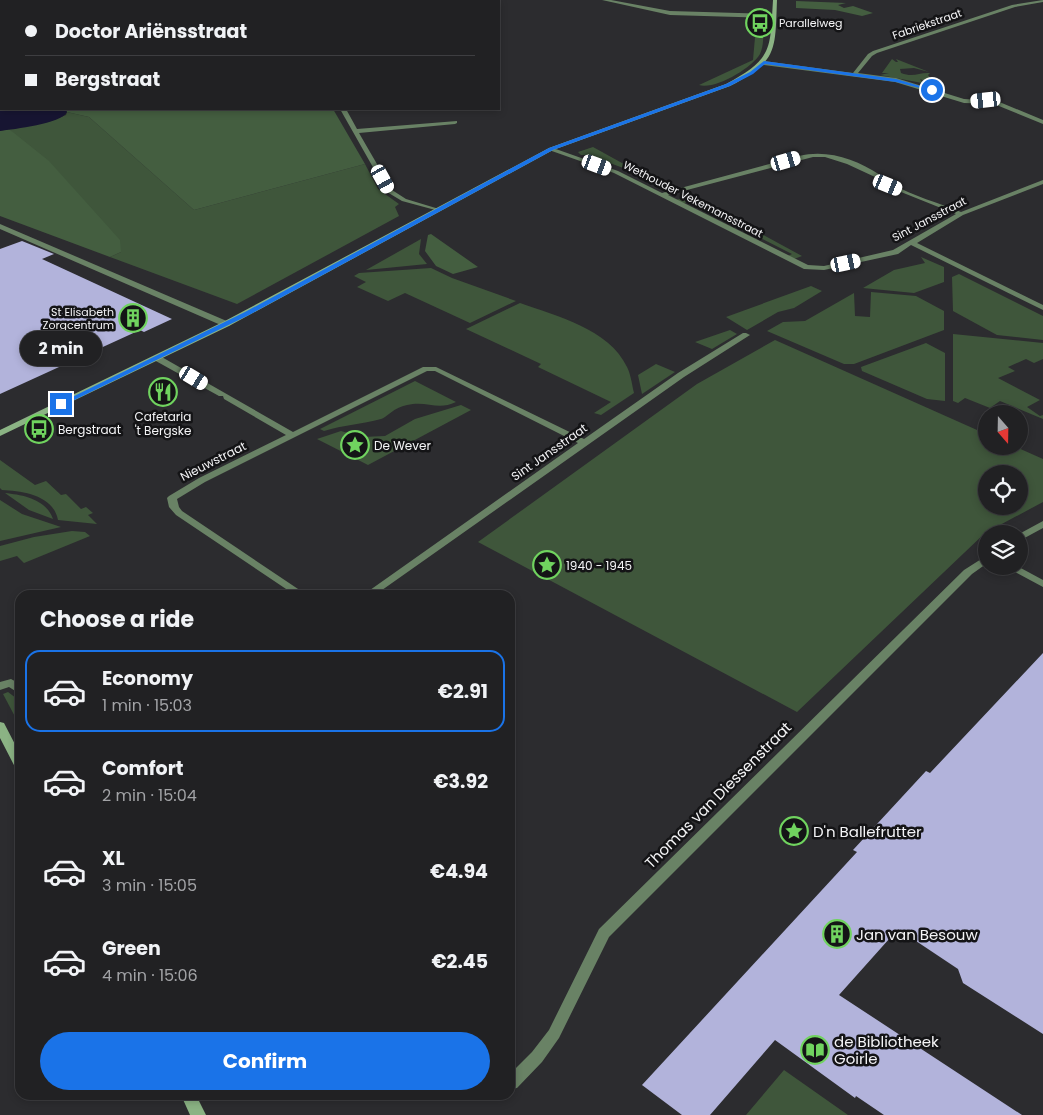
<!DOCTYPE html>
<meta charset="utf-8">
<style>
body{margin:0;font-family:Poppins,sans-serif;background:#29292b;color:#f1f3f6;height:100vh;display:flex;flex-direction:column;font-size:19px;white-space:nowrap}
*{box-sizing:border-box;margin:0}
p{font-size:16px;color:#a2a3a6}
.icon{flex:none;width:28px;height:28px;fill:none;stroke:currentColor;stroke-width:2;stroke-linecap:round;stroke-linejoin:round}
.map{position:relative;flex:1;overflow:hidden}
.drawer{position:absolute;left:15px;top:590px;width:500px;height:510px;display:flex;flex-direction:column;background:#212123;border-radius:15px;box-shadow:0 2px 8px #0003,0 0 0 1px #3e3e41}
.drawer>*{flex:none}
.banner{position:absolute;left:0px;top:0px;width:500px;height:110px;box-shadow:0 2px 8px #0003,0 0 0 1px #3e3e41;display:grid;align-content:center;height:110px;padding:0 25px;background:#212123}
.needle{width:32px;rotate:160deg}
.tools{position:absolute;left:978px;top:405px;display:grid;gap:10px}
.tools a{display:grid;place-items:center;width:50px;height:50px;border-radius:50%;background:#212123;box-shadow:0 2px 8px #0003,0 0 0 1px #3e3e41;font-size:25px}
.end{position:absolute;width:22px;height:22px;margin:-11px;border:6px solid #1a73e8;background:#fff;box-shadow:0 0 0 2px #fff}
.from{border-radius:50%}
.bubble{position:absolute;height:35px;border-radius:18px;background:#212123;box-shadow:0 2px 8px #0003,0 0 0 1px #3e3e41;font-size:16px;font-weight:700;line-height:35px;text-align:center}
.car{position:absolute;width:15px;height:30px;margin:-15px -8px;border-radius:6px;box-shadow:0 0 4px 1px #0007;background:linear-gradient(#fff 24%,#345 0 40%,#fff 0 76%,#345 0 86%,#fff 0)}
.banner b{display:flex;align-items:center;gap:18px;height:48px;font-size:19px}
.banner b+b{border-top:1px solid #3e3e41}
.banner i{width:12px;height:12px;background:#f1f3f6}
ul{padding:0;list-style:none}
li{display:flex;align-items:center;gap:15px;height:82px;margin:0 10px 8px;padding:0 15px;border:2px solid transparent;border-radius:15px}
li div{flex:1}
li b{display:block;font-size:19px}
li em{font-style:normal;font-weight:700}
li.on{border-color:#1a73e8}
li>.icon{width:45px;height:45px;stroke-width:1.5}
h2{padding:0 25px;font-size:22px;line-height:60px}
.button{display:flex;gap:10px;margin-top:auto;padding:10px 25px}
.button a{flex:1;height:58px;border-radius:30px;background:#1a73e8;color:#fff;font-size:20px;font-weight:700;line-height:58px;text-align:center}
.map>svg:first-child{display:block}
</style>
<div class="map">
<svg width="1043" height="1115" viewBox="0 0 1043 1115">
<rect width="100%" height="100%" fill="#2c2c2f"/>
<path fill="#3f563b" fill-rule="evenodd" d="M756 26H764C763 35 764 46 760 54 752 68 715 90 699 85L753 60Z
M892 59 896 62H898L896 59 929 72 914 68 900 69 901 73C914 78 919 72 930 73L928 75 931 79 927 82 920 79 923 83H922L880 75 889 73H882Z
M67 112 89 117 194 210 365 164 378 189 399 204 395 207 399 216 237 304 110 257 121 252 9 129 51 121 66 115Z
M593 147 631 168 626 169 588 155H581L578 152Z
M690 196 719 211 710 214 687 202 682 204 676 200Z
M747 226 802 256 794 259 788 256 792 254 741 228Z
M421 239 419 254 427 264 366 270Z
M921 257 944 267V282L914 293 863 288 894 270 925 263Z
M431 268 452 278 516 301 470 323 405 293 388 301 357 287 366 282 354 276 359 273Z
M959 274 1043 316V340L997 335 953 311 952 277Z
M811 286 822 291 794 308 778 312 747 330 726 317Z
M871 292 916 296 944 311V330L854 364H844L767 331 783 322 805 321 854 293 855 316 870 317Z
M520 303C557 316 609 329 627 367 631 375 632 385 634 393L601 415 594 413 611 402 538 367 541 364 466 329Z
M730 330 737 334 712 349 695 342Z
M953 334 1043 343V359L1034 363 1026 359 1008 367 1015 371 998 378 1040 400 1027 407 1040 416 1043 415V419L1000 401 990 408 965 398 958 403 953 401Z
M775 340 986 434V446H1014L1043 459V502L985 533 797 712 478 542 697 384ZM986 474H1019V506H986Z
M926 343 945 353V401L927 399 862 371 861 367Z
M656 364 675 372 642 394 638 375Z
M415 381 456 402C437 411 427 400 407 405 394 407 386 418 381 419 362 424 343 425 324 431L320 429Z
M461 405 471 410 368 465 317 439 341 431 362 437 385 436 415 419Z
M0 460 35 485 46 481 61 495 66 494 81 509 86 507 93 513 88 515 97 524 58 520C53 495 23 491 2 490L0 488Z
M5 493C23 495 46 499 53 519L29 510Z
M0 500 22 514 61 527 0 541Z
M72 531 85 532 90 536 24 563 17 556 0 561V546L34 537Z
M8 692 20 701V726L3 694Z
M784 1070 848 1115H746Z"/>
<path fill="#445e40" d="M796 1 846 3 838 5 844 8 853 6 873 13 862 16 835 10 796 8Z
M65 109H333L365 164 194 210 89 117 67 112Z
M9 129 49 161 120 240 121 252 110 257 0 216V131Z
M431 234 478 267 453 274 436 266 425 251 428 235Z"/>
<path fill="#171532" d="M0 108 65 109 67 112C61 124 14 129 0 131Z"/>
<path fill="#b2b3db" d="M22 241 54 254 42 259 172 319 144 332 140 330 0 394V249Z
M1043 653V1034L963 983 958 969 898 929 839 995 1022 1115H884L856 1096 855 1098 775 1040 710 1115H682L642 1085 857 852 853 850 926 771 930 773Z"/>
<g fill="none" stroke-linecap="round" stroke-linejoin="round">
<path fill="#698265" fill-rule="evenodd" d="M123 0H128V1H123Z
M602 0H611L670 11 773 14 776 16 773 18 670 15Z
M1043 0V2L1015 7 877 53 872 56 858 73 896 78 964 99 997 101 1043 120V124L994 104 964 103 895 82 764 65 761 63 764 61 853 73 868 54 873 51 1012 5Z
M340 109H346L357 129 457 121V123L455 124 359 133 392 190 406 199 439 209V211L402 201 387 192Z
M549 148H553L618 171 662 193 799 156C827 149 856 159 880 175 884 178 888 182 892 184 913 196 939 203 961 212L1043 180V184L963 215 917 243 1043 305V310L911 245 898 254 824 270 804 269 614 173 549 150ZM813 157H825L847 164 875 177 886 186 956 214 893 250 824 266 808 265 668 195Z
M0 224 229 322 230 324 229 326H223L0 229Z
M743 333H746L750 335 684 377 375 595H363L578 443 435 371H427L205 482 177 499 179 507 182 511 307 595H295L176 515 169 507 167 498 169 496 199 478 286 435 224 399 223 396H219L154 360V356H160L293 432 423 367H436L584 439 678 373Z
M1043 521V528L1019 541V534Z
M986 556V564L972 574 609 937 559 1038 542 1062 517 1088 510 1089V1074L532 1052 549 1030 599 929 964 570Z
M1004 566H1017L1043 580V587Z
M11 679 20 684V694L9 687 0 690V682Z"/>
<path fill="#8bb384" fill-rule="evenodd" d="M773 0H777C775 51 778 61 730 86L553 150 229 326 0 436V430L223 322 549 148 726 84C773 59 770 50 773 0Z
M0 722 4 723 20 754V770L16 769 0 738Z
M181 1095H196L206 1115H190Z"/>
</g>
<path fill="#1a73e8" d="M764 61 896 79 934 90 932 91 896 82 765 64 753 74 730 86 553 150 249 315 64 405 58 404 245 312 549 148 726 84 750 72Z"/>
<defs>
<symbol id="bus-ring" viewBox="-11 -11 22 22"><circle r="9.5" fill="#141416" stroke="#70d35f" stroke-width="1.5"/><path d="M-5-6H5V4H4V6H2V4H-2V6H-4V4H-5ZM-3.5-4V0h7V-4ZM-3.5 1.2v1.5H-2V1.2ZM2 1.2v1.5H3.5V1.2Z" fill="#70d35f"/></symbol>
<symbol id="building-ring" viewBox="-11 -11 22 22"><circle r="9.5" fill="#141416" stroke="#70d35f" stroke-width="1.5"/><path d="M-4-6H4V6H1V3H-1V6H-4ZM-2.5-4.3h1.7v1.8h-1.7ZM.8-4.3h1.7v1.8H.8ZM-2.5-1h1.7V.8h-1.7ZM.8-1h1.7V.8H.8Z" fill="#70d35f"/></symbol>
<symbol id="restaurant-ring" viewBox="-11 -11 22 22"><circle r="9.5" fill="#141416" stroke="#70d35f" stroke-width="1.5"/><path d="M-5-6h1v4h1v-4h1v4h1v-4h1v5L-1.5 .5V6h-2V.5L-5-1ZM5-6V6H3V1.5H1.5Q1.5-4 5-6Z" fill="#70d35f"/></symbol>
<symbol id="sight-ring" viewBox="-11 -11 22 22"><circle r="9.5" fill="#141416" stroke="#70d35f" stroke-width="1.5"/><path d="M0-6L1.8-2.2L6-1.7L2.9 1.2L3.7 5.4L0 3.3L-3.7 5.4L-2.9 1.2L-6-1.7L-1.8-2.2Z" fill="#70d35f"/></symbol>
<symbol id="library-ring" viewBox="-11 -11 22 22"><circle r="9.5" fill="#141416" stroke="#70d35f" stroke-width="1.5"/><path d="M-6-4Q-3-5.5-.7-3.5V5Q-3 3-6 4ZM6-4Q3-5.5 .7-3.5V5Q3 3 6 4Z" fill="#70d35f"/></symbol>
</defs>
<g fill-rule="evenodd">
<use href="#bus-ring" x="744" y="7" width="32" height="32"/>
<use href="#building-ring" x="117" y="302" width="32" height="32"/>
<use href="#restaurant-ring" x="147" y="376" width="32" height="32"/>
<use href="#bus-ring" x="23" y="413" width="32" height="32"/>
<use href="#sight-ring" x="339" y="429" width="32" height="32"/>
<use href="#sight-ring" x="531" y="549" width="32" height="32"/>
<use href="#sight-ring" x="778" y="815" width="32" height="32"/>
<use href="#building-ring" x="821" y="918" width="32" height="32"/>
<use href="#library-ring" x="799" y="1034" width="32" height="32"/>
</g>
<g text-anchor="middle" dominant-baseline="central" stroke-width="5" stroke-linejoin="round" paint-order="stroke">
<g font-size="11" fill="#f4f4f6" stroke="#141416" text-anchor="start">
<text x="779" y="23">Parallelweg</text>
<text x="114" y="312" text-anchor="end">St Elisabeth<tspan x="114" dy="13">Zorgcentrum</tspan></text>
</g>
<g font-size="11" fill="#f4f4f6" stroke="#141416">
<text transform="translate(927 24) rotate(-19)">Fabriekstraat</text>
<text transform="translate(693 199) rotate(27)">Wethouder Vekemansstraat</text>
<text transform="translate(929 219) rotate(-28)">Sint Jansstraat</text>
</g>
<g font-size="12" fill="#f4f4f6" stroke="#141416" text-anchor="start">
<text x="163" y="416" text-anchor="middle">Cafetaria<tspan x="163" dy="14">'t Bergske</tspan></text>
<text x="58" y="429">Bergstraat</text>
<text x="374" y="445">De Wever</text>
<text x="566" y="565">1940 - 1945</text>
</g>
<g font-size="12" fill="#f4f4f6" stroke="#141416">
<text transform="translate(549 452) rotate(-35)">Sint Jansstraat</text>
<text transform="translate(213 461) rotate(-27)">Nieuwstraat</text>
</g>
<g font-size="15" fill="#f4f4f6" stroke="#141416">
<text transform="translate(718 795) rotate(-45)">Thomas van Diessenstraat</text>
</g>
<g font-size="15" fill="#f4f4f6" stroke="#141416" text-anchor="start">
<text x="813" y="831">D'n Ballefrutter</text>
<text x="856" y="934">Jan van Besouw</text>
<text x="834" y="1041">de Bibliotheek<tspan x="834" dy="17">Goirle</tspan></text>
</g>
</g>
</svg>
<div class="tools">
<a><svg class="needle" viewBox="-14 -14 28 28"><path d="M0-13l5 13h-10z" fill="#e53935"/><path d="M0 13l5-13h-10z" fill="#a2a3a6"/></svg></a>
<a><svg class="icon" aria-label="locate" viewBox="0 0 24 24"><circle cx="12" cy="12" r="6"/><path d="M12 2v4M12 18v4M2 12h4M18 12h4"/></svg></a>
<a><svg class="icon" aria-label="layers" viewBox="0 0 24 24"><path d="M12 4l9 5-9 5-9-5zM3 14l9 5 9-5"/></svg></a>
</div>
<i class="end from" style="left:932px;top:90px"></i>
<i class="end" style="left:61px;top:404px"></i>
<div class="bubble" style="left:20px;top:331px;width:82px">2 min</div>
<i class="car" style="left:986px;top:100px;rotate:264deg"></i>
<i class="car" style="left:786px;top:161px;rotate:74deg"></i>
<i class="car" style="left:597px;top:165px;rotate:110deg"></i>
<i class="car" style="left:383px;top:179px;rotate:151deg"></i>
<i class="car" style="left:888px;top:185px;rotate:112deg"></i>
<i class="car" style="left:846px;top:263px;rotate:78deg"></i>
<i class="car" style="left:194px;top:378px;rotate:121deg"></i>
<div class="banner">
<b><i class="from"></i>Doctor Ariënsstraat</b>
<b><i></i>Bergstraat</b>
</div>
<section class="drawer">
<h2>Choose a ride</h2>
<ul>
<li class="on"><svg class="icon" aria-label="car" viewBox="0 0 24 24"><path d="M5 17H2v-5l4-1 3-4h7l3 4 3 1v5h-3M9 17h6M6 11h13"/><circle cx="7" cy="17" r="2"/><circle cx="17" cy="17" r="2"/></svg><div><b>Economy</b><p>1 min · 15:03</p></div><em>€2.91</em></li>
<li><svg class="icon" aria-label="car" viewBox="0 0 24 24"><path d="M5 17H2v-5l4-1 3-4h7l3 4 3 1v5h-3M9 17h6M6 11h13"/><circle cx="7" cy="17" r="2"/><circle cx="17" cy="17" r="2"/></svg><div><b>Comfort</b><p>2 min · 15:04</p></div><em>€3.92</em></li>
<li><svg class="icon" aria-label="car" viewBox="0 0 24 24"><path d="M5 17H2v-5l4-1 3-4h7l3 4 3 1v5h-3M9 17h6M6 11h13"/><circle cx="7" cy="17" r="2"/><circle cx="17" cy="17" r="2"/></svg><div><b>XL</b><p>3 min · 15:05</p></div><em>€4.94</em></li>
<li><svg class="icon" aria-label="car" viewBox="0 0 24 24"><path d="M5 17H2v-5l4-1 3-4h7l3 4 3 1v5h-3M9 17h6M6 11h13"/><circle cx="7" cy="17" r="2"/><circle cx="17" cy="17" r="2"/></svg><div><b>Green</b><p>4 min · 15:06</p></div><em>€2.45</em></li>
</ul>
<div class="button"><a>Confirm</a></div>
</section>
</div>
